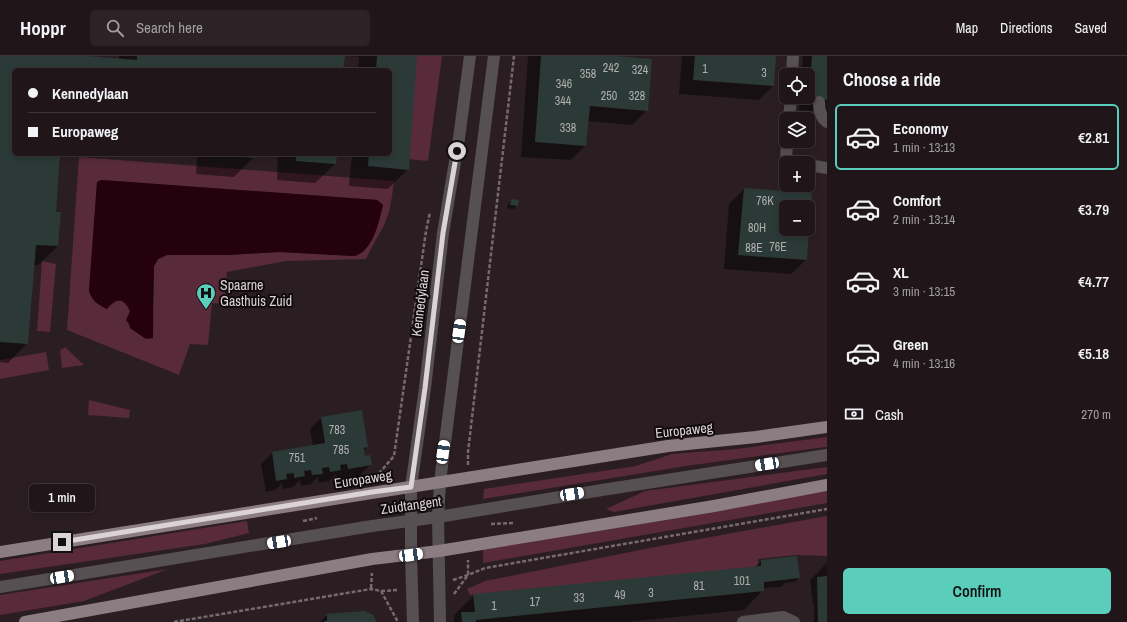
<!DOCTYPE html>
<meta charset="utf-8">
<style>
body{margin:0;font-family:"Archivo Narrow",sans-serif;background:#2d2327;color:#f1f3f6;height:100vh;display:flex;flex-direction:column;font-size:15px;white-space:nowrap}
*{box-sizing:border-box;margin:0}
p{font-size:13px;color:#a29fa2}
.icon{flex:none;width:22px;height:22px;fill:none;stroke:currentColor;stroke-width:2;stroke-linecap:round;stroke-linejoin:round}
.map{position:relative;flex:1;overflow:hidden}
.panel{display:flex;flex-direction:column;background:#20161a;width:300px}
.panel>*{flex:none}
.guide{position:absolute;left:12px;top:12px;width:380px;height:88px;border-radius:6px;box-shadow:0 2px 6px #0003,0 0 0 1px #3d3539;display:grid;align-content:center;height:88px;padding:0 16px;background:#20161a}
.controls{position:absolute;left:779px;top:12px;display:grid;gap:8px}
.controls a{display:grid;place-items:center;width:36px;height:36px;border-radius:6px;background:#20161a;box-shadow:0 2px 6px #0003,0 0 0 1px #3d3539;font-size:20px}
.end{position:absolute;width:18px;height:18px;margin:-9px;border:5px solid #dcd3d5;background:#111;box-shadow:0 0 0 2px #111}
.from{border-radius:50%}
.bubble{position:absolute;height:28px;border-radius:6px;background:#20161a;box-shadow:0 2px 6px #0003,0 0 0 1px #3d3539;font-size:13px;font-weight:600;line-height:28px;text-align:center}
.car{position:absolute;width:12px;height:24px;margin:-12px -6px;border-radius:5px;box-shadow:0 0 3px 1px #0007;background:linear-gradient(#fff 24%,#345 0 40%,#fff 0 76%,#345 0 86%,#fff 0)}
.guide b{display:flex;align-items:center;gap:14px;height:38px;font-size:15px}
.guide b+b{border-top:1px solid #3d3539}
.guide i{width:10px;height:10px;background:#f1f3f6}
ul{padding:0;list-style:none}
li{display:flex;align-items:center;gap:12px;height:66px;margin:0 8px 6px;padding:0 8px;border:2px solid transparent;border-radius:6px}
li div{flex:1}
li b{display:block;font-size:15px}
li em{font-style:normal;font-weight:600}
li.current{border-color:#5bcebb}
li>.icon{width:36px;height:36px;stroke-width:1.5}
h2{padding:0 16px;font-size:18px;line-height:48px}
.pay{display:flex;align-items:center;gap:10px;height:44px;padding:0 16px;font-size:15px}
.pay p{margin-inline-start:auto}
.primary-button{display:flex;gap:8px;margin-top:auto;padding:8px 16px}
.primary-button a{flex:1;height:46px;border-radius:6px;background:#5bcebb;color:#111;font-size:16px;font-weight:600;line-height:46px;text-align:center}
header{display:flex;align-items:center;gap:24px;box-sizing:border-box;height:56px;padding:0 20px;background:#20161a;border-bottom:1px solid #3d3539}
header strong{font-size:19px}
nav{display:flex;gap:22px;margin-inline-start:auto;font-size:14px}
.search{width:280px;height:36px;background:#2d2327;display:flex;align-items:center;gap:10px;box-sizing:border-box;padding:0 14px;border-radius:6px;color:#a29fa2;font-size:15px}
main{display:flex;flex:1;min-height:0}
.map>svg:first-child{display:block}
</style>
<header>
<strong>Hoppr</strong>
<div class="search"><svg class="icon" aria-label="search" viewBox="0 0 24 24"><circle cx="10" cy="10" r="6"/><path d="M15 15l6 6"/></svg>Search here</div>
<nav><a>Map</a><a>Directions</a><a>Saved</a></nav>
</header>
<main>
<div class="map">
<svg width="827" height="566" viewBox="0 0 827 566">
<rect width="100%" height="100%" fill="#2b1e22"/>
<path fill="#582a3a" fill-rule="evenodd" d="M416 0H442L428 105 408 103Z
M79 101 394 125C392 141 390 159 382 173 376 184 371 192 366 203L286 205 227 216 224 248 212 247 208 289 190 288 179 319 67 274ZM101 124 377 144 383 149C379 165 373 196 354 200L279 196 228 199H167L158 203 154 210 153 282 130 255 127 248 120 244 114 245 89 235 97 127Z
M42 205 56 208 50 276 37 275Z
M66 291V292L84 309 62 312 60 294Z
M46 296 49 314 0 323V304Z
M89 344 130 354 129 362 88 359Z
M827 381V391H825L686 410 483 443 484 433 636 410 672 398 736 393Z
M827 411V418L614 456 606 453 645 435Z
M827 435V447L483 507V494Z
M827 460V500L796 499 758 503 759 511 470 539 467 533 485 525 655 491Z
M247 465 249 477 205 488 0 518V505Z
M168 513 84 545 0 559V539Z"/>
<path fill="#25000d" d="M101 124 377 144 383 149C379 165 373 196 354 200L279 196 228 199H167L158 203 154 210 153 248V282L146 283 130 272 129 268 126 264 130 255C123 241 117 242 107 253 97 248 92 245 89 235L97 126Z"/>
<path fill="#0007" fill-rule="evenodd" d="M0 0H84L119 3V0H343L342 14H14V98H59L54 157 58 190 38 209H33L27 287 8 307 0 306Z
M347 0H416L408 113 388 133 349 130 352 98H390V14H358L359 1Z
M528 0H602L647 54 632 69 587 65 585 90 571 104 521 101Z
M682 0H775L773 30 759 44 679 38Z
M803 0H827V56L799 54 800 41H808V19H801Z
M197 98H254V101L234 121 196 118Z
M278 98H336L335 108 315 127 277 124Z
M744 133 811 138 806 204 791 218 724 213 729 148ZM786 151H808V173H786Z
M511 144 517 149 514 153 507 152 508 148Z
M321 362 367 391 364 395 365 401 370 409 359 420 337 424 336 418 329 425 319 427 318 421 311 428 301 430 300 424 293 431 283 433 282 427 275 434 266 436 261 408 272 397 313 390 310 373Z
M761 505 799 522 795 526 785 527 781 531 763 532V534L744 554 627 566H453L454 565V559L474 539 754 512Z
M827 507V566H813L814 564V548H813L810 524Z
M327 559 376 566H320Z"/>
<path fill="#2b3a37" d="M0 0H88L137 4V0H345L343 14H14V98H60L56 156H61L58 190 36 189 28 288 0 286Z
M377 0H417L409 114 368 110 369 98H390V14H376Z
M541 0H615L652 3 648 55 590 50 586 90 535 86Z
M695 0H776L774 30 693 24Z
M812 0H827V44L809 43Z
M224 98H255V102L224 99Z
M296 98H337L336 108 296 105Z
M744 132 812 137 809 172H808V151H786V173H809L807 204 738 199Z
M511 143 519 144 518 150 510 149Z
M362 354 368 391 364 392 365 400 370 399 372 409 348 413 347 408 340 409 341 414 330 416 329 411 322 412 323 418 312 419 311 414 304 415 305 420 294 422V417L286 418 287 423 276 425 272 396 325 387 321 361Z
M797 500 800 522 764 526V535L476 564V566H462L461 556H475L473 538 761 510V504Z
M827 520V566H818L817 521Z
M365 555 373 559 377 566H324V565H327V559H325V558Z"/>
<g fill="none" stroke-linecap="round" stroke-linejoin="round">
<path stroke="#756a6d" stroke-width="2.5" stroke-dasharray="4 2" stroke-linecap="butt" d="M468 409V396L514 0
M375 422 394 400 426 175 430 156
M303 465 317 462
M491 468 514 467
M453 524 468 519 485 512 827 453
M371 532 372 517
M381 535 398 566
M454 538 468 519V504
M174 566 371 533 381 535 399 534"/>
<path stroke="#575052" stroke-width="12" d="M792 19 793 0
M819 46C819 54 820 61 827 66
M789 63 791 41
M787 85 786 106 793 107
M808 109 827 112
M0 531 372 470 438 461 602 434 827 399
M413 566 411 499V431L425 332 443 177 459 82 470 0
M440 566 438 461 440 426 494 0
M743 566 783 561 794 566"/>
<path stroke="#8b7d81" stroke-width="12" d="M0 496 668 390 756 381 827 371
M25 566 372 503 439 495 714 450 827 429"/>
</g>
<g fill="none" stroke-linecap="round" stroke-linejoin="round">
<path stroke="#dcd3d5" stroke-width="5" d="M62 486 372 436 411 431 425 332 443 177 457 95"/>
</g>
<defs>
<symbol id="hospital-pin" viewBox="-11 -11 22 30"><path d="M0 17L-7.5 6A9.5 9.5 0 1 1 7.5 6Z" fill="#5bcebb" stroke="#100a0c"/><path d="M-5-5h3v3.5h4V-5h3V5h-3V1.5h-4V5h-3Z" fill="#111"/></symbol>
</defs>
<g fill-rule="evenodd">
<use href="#hospital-pin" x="195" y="226" width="22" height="30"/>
</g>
<g text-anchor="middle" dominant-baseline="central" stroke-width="4" stroke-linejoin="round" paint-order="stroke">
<g font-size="12" fill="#b0adae">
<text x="611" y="12">242</text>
<text x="705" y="13">1</text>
<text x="640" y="14">324</text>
<text x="764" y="17">3</text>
<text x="588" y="18">358</text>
<text x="564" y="28">346</text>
<text x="609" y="40">250</text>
<text x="637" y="40">328</text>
<text x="563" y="45">344</text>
<text x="568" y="72">338</text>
<text x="765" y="145">76K</text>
<text x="757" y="172">80H</text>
<text x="778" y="191">76E</text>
<text x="754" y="192">88E</text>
<text x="337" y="374">783</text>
<text x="341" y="394">785</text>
<text x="297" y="402">751</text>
<text x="742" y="525">101</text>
<text x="699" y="530">81</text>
<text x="651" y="537">3</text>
<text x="620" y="539">49</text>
<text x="579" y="542">33</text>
<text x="535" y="546">17</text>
<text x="494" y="550">1</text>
</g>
<g font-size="14" fill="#dcd3d5" stroke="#100a0c" text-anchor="start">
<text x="220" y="229">Spaarne<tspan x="220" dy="16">Gasthuis Zuid</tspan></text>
</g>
<g font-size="14" fill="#dcd3d5" stroke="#100a0c">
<text transform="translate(420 247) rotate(-83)">Kennedylaan</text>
<text transform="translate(684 374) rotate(-6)">Europaweg</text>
<text transform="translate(363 423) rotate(-9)">Europaweg</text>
<text transform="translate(411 449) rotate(-8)">Zuidtangent</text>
</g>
</g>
</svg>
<div class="controls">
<a><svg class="icon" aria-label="locate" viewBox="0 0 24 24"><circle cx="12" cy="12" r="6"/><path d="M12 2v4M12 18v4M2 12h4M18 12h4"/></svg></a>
<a><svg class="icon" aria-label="layers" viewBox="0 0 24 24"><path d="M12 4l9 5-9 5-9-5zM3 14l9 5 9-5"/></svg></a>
<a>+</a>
<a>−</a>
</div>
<i class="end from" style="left:457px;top:95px"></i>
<i class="end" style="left:62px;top:486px"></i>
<div class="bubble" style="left:29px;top:428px;width:66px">1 min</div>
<i class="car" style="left:459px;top:275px;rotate:8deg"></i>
<i class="car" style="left:443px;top:396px;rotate:8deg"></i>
<i class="car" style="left:767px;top:408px;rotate:261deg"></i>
<i class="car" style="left:572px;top:438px;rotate:81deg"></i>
<i class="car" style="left:279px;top:486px;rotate:261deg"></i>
<i class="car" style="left:411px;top:499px;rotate:82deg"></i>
<i class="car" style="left:62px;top:521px;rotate:81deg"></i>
<div class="guide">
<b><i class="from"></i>Kennedylaan</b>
<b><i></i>Europaweg</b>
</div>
</div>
<section class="panel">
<h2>Choose a ride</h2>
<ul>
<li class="current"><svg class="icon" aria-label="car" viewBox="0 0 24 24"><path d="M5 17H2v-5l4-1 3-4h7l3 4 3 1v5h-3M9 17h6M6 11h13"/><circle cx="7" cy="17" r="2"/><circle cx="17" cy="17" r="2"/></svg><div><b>Economy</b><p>1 min · 13:13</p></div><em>€2.81</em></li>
<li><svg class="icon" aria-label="car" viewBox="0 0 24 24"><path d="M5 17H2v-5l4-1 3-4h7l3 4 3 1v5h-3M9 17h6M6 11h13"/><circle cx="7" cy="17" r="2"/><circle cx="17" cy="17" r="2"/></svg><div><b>Comfort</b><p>2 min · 13:14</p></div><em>€3.79</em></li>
<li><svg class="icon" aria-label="car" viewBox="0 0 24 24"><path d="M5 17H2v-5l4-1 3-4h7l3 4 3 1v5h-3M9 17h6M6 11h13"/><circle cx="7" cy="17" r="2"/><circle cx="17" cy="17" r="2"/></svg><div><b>XL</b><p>3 min · 13:15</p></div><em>€4.77</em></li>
<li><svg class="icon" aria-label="car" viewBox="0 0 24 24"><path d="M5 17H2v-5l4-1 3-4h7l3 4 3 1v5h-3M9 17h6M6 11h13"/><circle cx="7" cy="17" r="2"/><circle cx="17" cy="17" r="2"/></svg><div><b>Green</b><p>4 min · 13:16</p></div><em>€5.18</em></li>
</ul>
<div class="pay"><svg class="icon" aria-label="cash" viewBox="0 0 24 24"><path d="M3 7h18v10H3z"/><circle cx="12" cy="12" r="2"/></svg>Cash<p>270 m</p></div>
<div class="primary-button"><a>Confirm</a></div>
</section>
</main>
